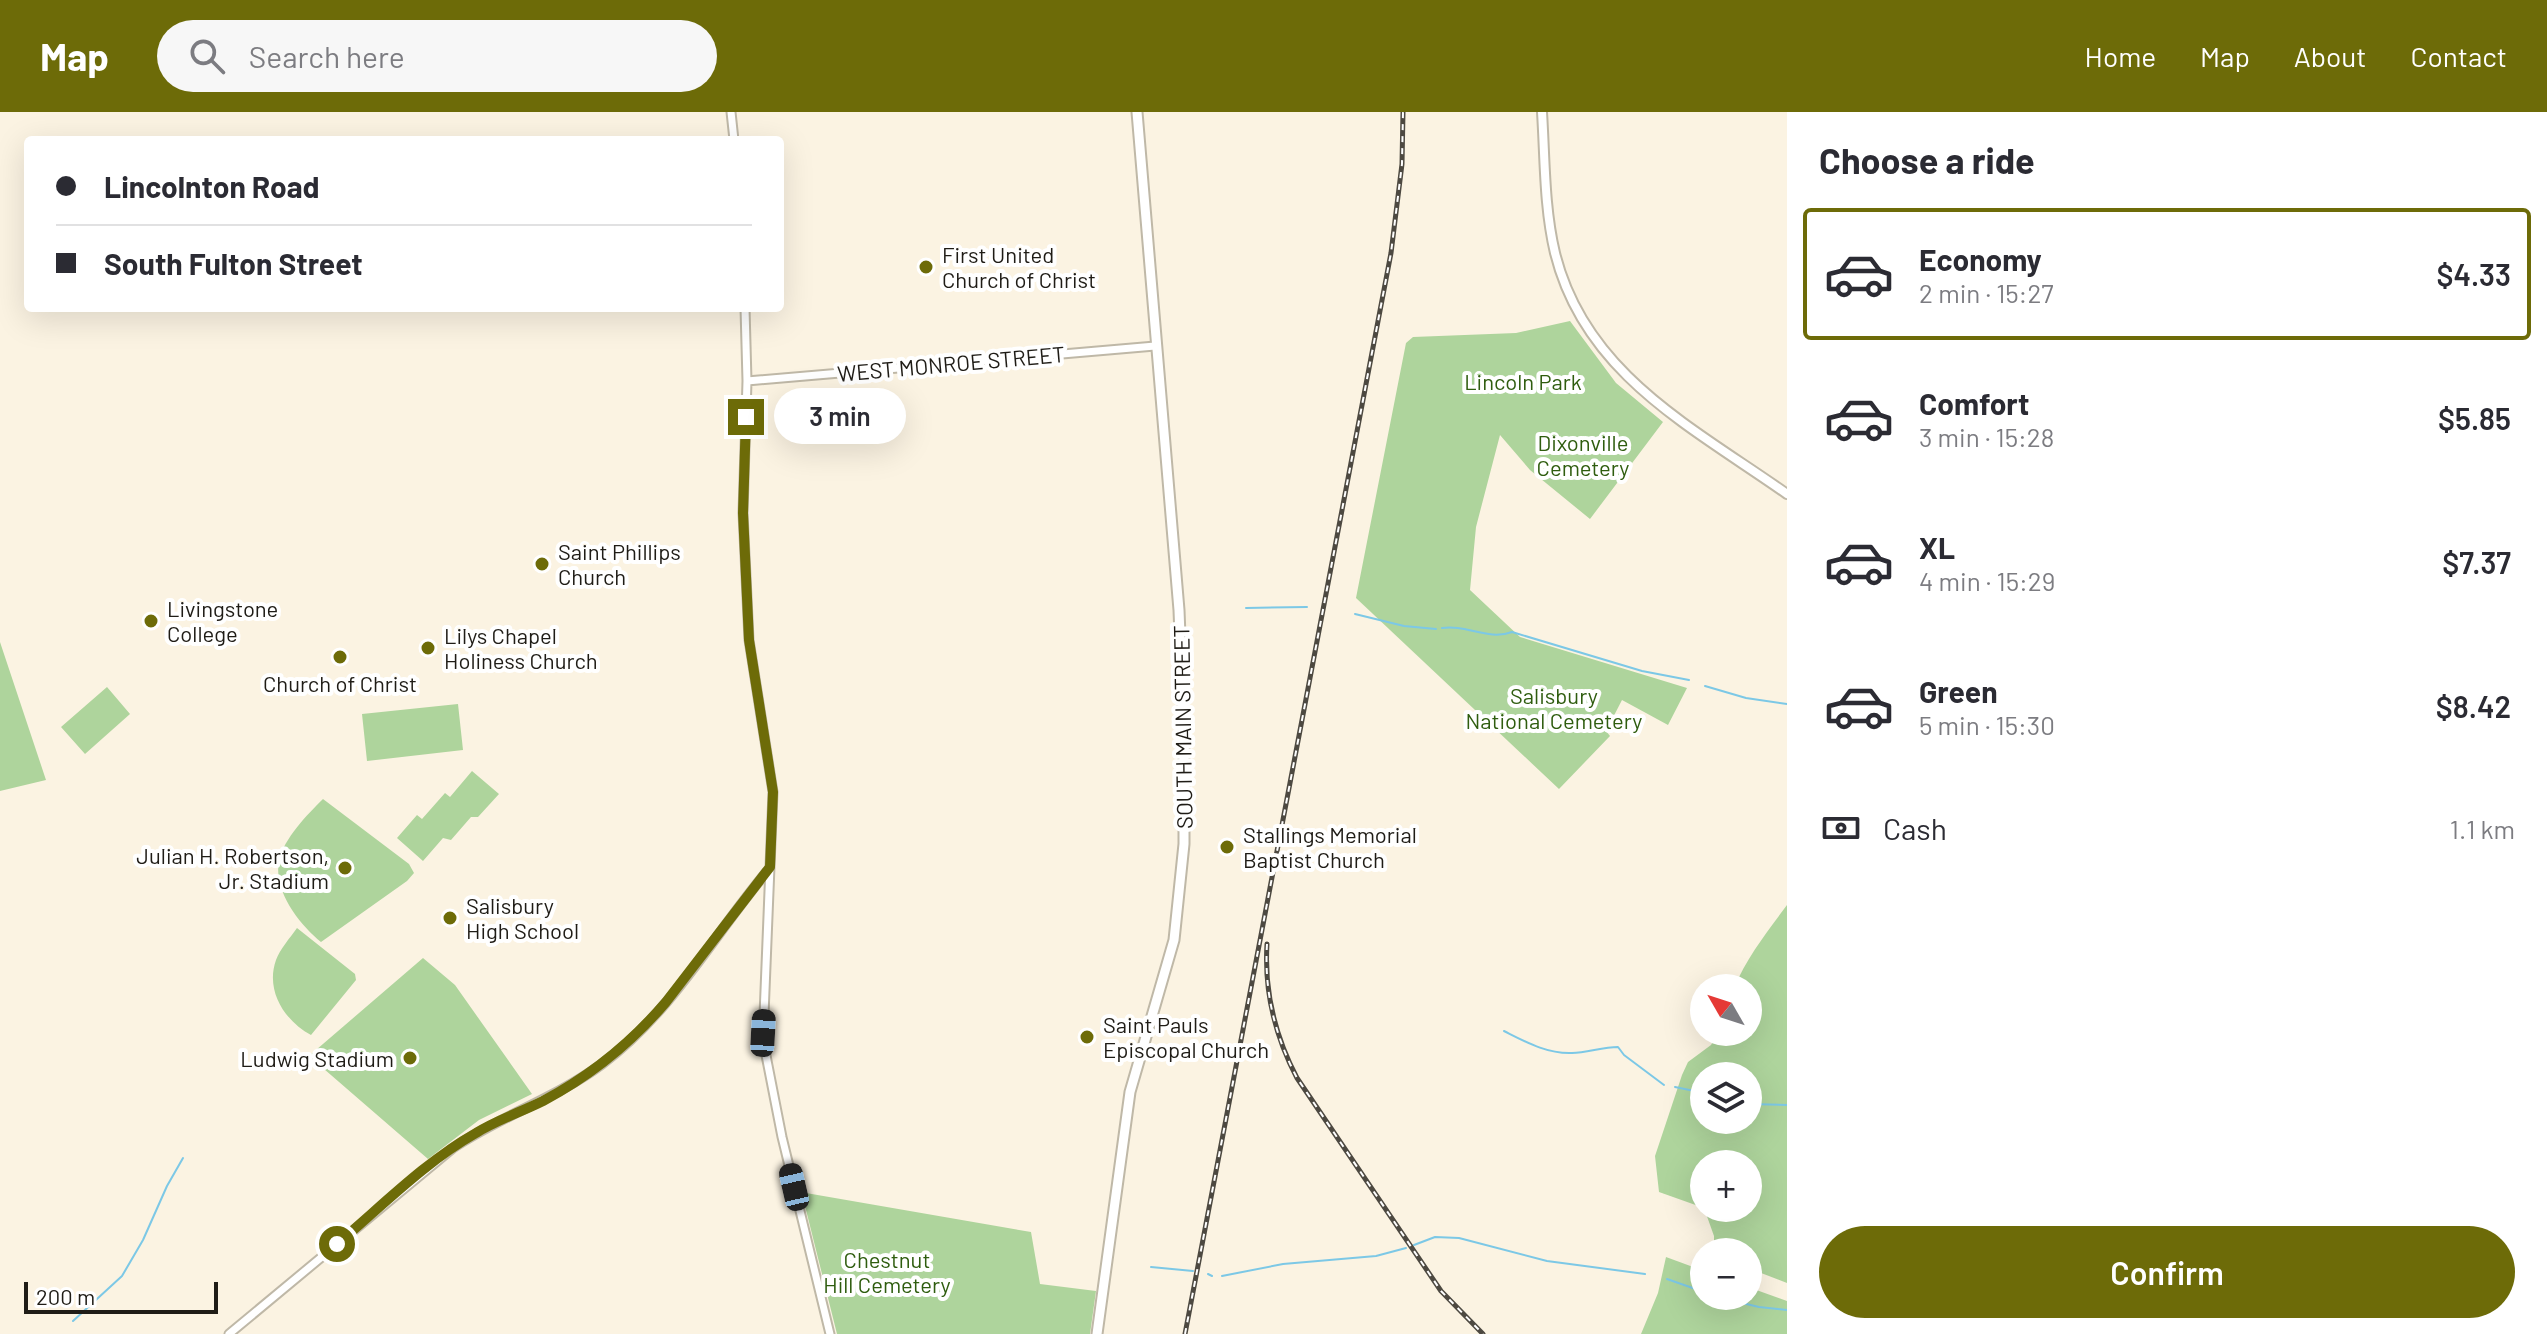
<!DOCTYPE html>
<meta charset="utf-8">
<style>
body{margin:0;font-family:Barlow,sans-serif;background:#f7f7f7;color:#2b2b33;height:100vh;display:flex;flex-direction:column;font-size:30px;white-space:nowrap}
*{box-sizing:border-box;margin:0}
p{font-size:26px;color:#7c7c81}
.icon{flex:none;width:44px;height:44px;fill:none;stroke:currentColor;stroke-width:2;stroke-linecap:round;stroke-linejoin:round}
.map{position:relative;flex:1;overflow:hidden}
.details{display:flex;flex-direction:column;background:#fff;width:760px}
.details>*{flex:none}
.guide{position:absolute;left:24px;top:24px;width:760px;height:176px;border-radius:8px;box-shadow:0 8px 32px #0002;display:grid;align-content:center;height:176px;padding:0 32px;background:#fff}
.needle{width:52px;rotate:309deg}
.controls{position:absolute;left:1690px;top:862px;display:grid;gap:16px}
.controls a{display:grid;place-items:center;width:72px;height:72px;border-radius:50%;background:#fff;box-shadow:0 8px 32px #0002;font-size:40px}
.scale{position:absolute;left:24px;bottom:20px;width:194px;box-sizing:border-box;padding-left:8px;border:4px solid #1f1c16;border-top:0;font-size:22px;line-height:28px;white-space:nowrap;color:#1f1c16;-webkit-text-stroke:6px #fff;paint-order:stroke}
.end{position:absolute;width:36px;height:36px;margin:-18px;border:10px solid #6d6b08;background:#fff;box-shadow:0 0 0 4px #fff}
.from{border-radius:50%}
.bubble{position:absolute;height:56px;border-radius:28px;background:#fff;box-shadow:0 8px 32px #0002;font-size:26px;font-weight:600;line-height:56px;text-align:center}
.car{position:absolute;width:24px;height:48px;margin:-24px -12px;border-radius:10px;box-shadow:0 0 6px 2px #0007;background:linear-gradient(#222 24%,#8ab4d8 0 40%,#222 0 76%,#8ab4d8 0 86%,#222 0)}
.guide b{display:flex;align-items:center;gap:28px;height:76px;font-size:30px}
.guide b+b{border-top:2px solid #e1e1e2}
.guide i{width:20px;height:20px;background:#2b2b33}
ul{padding:0;list-style:none}
li{display:flex;align-items:center;gap:24px;height:132px;margin:0 16px 12px;padding:0 16px;border:4px solid transparent;border-radius:8px}
li div{flex:1}
li b{display:block;font-size:30px}
li em{font-style:normal;font-weight:600}
li.on{border-color:#6d6b08}
li>.icon{width:72px;height:72px;stroke-width:1.5}
h2{padding:0 32px;font-size:36px;line-height:96px}
.pay{display:flex;align-items:center;gap:20px;height:88px;padding:0 32px;font-size:30px}
.pay p{margin-inline-start:auto}
.button{display:flex;gap:16px;margin-top:auto;padding:16px 32px}
.button a{flex:1;height:92px;border-radius:48px;background:#6d6b08;color:#fff;font-size:32px;font-weight:600;line-height:92px;text-align:center}
header{display:flex;align-items:center;gap:48px;box-sizing:border-box;height:112px;padding:0 40px;background:#6d6b08;color:#fff}
header strong{font-size:38px}
nav{display:flex;gap:44px;margin-inline-start:auto;font-size:28px}
.search{width:560px;height:72px;background:#f7f7f7;display:flex;align-items:center;gap:20px;box-sizing:border-box;padding:0 28px;border-radius:44px;color:#7c7c81;font-size:30px}
main{display:flex;flex:1;min-height:0}
.map>svg:first-child{display:block}
</style>
<header>
<strong>Map</strong>
<div class="search"><svg class="icon" aria-label="search" viewBox="0 0 24 24"><circle cx="10" cy="10" r="6"/><path d="M15 15l6 6"/></svg>Search here</div>
<nav><a>Home</a><a>Map</a><a>About</a><a>Contact</a></nav>
</header>
<main>
<div class="map">
<svg width="1787" height="1222" viewBox="0 0 1787 1222">
<rect width="100%" height="100%" fill="#fbf3e2"/>
<path fill="#aed49c" fill-rule="evenodd" d="M1570 209 1616 271 1663 310 1590 407 1530 358 1500 323 1476 415 1470 478 1520 525 1687 576 1668 613 1622 588 1606 619 1610 624 1559 677 1356 486 1406 231 1413 225 1516 221Z
M0 530 46 668 0 679Z
M107 575 130 602 85 642 61 615Z
M458 592 463 638 367 649 362 602Z
M472 659 499 682 478 705H471L451 728 443 726 423 749 397 726 417 703 422 707 445 681 450 685Z
M323 687 409 752 414 761 407 769 321 830C300 813 273 779 279 749 284 726 307 703 323 687Z
M1787 793V1171L1748 1156V1140H1714V1124L1704 1096H1748V1052H1704V1096L1659 1080 1655 1044 1682 963 1688 950 1711 933 1719 920H1748V876H1734C1747 845 1767 820 1787 793ZM1704 964H1748V1008H1704Z
M297 816 355 862 356 868 311 923C285 909 265 879 276 848 280 837 290 826 297 816Z
M423 846 455 873 532 982 479 1008 428 1047 309 944Z
M806 1081 1031 1120 1040 1172 1096 1179 1090 1222H837L803 1086Z
M1666 1145 1704 1159V1184H1748V1175L1787 1189V1222H1641L1658 1181Z"/>
<g fill="none" stroke-linecap="round" stroke-linejoin="round">
<path stroke="#7cc8e6" stroke-width="2" d="M1246 496 1307 495
M1355 502 1404 514 1436 517
M1442 516C1466 512 1488 529 1512 520L1642 559 1689 568
M1705 574 1746 586 1787 592
M1504 919C1526 930 1547 942 1572 941 1587 941 1602 935 1618 935L1624 943 1664 973
M1675 975 1704 981
M1748 992 1787 993
M1414 1133 1435 1125 1459 1126 1547 1149 1645 1162
M1151 1155 1193 1159
M1208 1162 1212 1164
M1222 1164 1283 1152 1376 1144 1406 1136
M1667 1167 1704 1180
M1713 1184 1759 1195 1787 1198
M73 1209 122 1164 143 1128 167 1074 183 1046"/>
<defs>
<path id="tertiary" d="M731 0 734 28
M745 196 747 269 743 401 749 528 773 680 763 928 782 1025 830 1222
M747 269 1155 234
M229 1222 453 1036C501 1004 556 986 602 952 672 900 714 822 769 757"/>
<path id="secondary" d="M1542 0C1545 46 1544 95 1555 141 1585 262 1692 315 1787 382"/>
<path id="primary" d="M1097 1222 1130 980 1174 828 1184 732V628L1179 498 1137 0"/>
</defs>
<use href="#tertiary" stroke="#bfb8a7" stroke-width="11"/>
<use href="#secondary" stroke="#bfb8a7" stroke-width="12"/>
<use href="#primary" stroke="#bfb8a7" stroke-width="13"/>
<use href="#tertiary" stroke="#fff" stroke-width="7"/>
<use href="#secondary" stroke="#fff" stroke-width="8"/>
<use href="#primary" stroke="#fff" stroke-width="9"/>
<defs>
<path id="rail" d="M1267 832C1264 880 1275 924 1297 966L1441 1179 1483 1222
M1185 1222 1391 141 1402 52 1403 0"/>
</defs>
<use href="#rail" stroke="#4d4941" stroke-width="5"/>
<use href="#rail" stroke="#fff" stroke-width="2" stroke-dasharray="6" stroke-linecap="butt"/>
</g>
<g fill="none" stroke-linecap="round" stroke-linejoin="round">
<path stroke="#6d6b08" stroke-width="10" d="M337 1132C382 1094 425 1050 476 1021 497 1008 521 1000 543 989 590 964 632 930 666 890L770 755 773 680 749 528 743 401 746 305"/>
</g>
<g fill="#6d6b08" stroke="#fff" stroke-width="3">
<circle cx="926" cy="155" r="8"/>
<circle cx="542" cy="452" r="8"/>
<circle cx="151" cy="509" r="8"/>
<circle cx="428" cy="536" r="8"/>
<circle cx="340" cy="545" r="8"/>
<circle cx="1227" cy="735" r="8"/>
<circle cx="345" cy="756" r="8"/>
<circle cx="450" cy="806" r="8"/>
<circle cx="1087" cy="925" r="8"/>
<circle cx="410" cy="946" r="8"/>
</g>
<g text-anchor="middle" dominant-baseline="central" stroke-width="8" stroke-linejoin="round" paint-order="stroke">
<g font-size="22" fill="#1f1c16" stroke="#fff" text-anchor="start">
<text x="942" y="142">First United<tspan x="942" dy="25">Church of Christ</tspan></text>
<text x="558" y="439">Saint Phillips<tspan x="558" dy="25">Church</tspan></text>
<text x="167" y="496">Livingstone<tspan x="167" dy="25">College</tspan></text>
<text x="444" y="523">Lilys Chapel<tspan x="444" dy="25">Holiness Church</tspan></text>
<text x="340" y="571" text-anchor="middle">Church of Christ</text>
<text x="1243" y="722">Stallings Memorial<tspan x="1243" dy="25">Baptist Church</tspan></text>
<text x="329" y="743" text-anchor="end">Julian H. Robertson,<tspan x="329" dy="25">Jr. Stadium</tspan></text>
<text x="466" y="793">Salisbury<tspan x="466" dy="25">High School</tspan></text>
<text x="1103" y="912">Saint Pauls<tspan x="1103" dy="25">Episcopal Church</tspan></text>
<text x="394" y="946" text-anchor="end">Ludwig Stadium</text>
</g>
<g font-size="22" fill="#1f1c16" stroke="#fff">
<text transform="translate(951 251) rotate(-5)">WEST MONROE STREET</text>
<text transform="translate(1182 615) rotate(-91)">SOUTH MAIN STREET</text>
</g>
<g font-size="22" fill="#2f5d0f" stroke="#fff">
<text x="1523" y="269">Lincoln Park</text>
<text x="1583" y="330">Dixonville<tspan x="1583" dy="25">Cemetery</tspan></text>
<text x="1554" y="583">Salisbury<tspan x="1554" dy="25">National Cemetery</tspan></text>
<text x="887" y="1147">Chestnut<tspan x="887" dy="25">Hill Cemetery</tspan></text>
</g>
</g>
</svg>
<div class="controls">
<a><svg class="needle" viewBox="-14 -14 28 28"><path d="M0-13l5 13h-10z" fill="#e53935"/><path d="M0 13l5-13h-10z" fill="#7c7c81"/></svg></a>
<a><svg class="icon" aria-label="layers" viewBox="0 0 24 24"><path d="M12 4l9 5-9 5-9-5zM3 14l9 5 9-5"/></svg></a>
<a>+</a>
<a>−</a>
</div>
<div class="scale">200 m</div>
<i class="end from" style="left:337px;top:1132px"></i>
<i class="end" style="left:746px;top:305px"></i>
<div class="bubble" style="left:774px;top:276px;width:132px">3 min</div>
<i class="car" style="left:763px;top:921px;rotate:3deg"></i>
<i class="car" style="left:794px;top:1075px;rotate:347deg"></i>
<div class="guide">
<b><i class="from"></i>Lincolnton Road</b>
<b><i></i>South Fulton Street</b>
</div>
</div>
<section class="details">
<h2>Choose a ride</h2>
<ul>
<li class="on"><svg class="icon" aria-label="car" viewBox="0 0 24 24"><path d="M5 17H2v-5l4-1 3-4h7l3 4 3 1v5h-3M9 17h6M6 11h13"/><circle cx="7" cy="17" r="2"/><circle cx="17" cy="17" r="2"/></svg><div><b>Economy</b><p>2 min · 15:27</p></div><em>$4.33</em></li>
<li><svg class="icon" aria-label="car" viewBox="0 0 24 24"><path d="M5 17H2v-5l4-1 3-4h7l3 4 3 1v5h-3M9 17h6M6 11h13"/><circle cx="7" cy="17" r="2"/><circle cx="17" cy="17" r="2"/></svg><div><b>Comfort</b><p>3 min · 15:28</p></div><em>$5.85</em></li>
<li><svg class="icon" aria-label="car" viewBox="0 0 24 24"><path d="M5 17H2v-5l4-1 3-4h7l3 4 3 1v5h-3M9 17h6M6 11h13"/><circle cx="7" cy="17" r="2"/><circle cx="17" cy="17" r="2"/></svg><div><b>XL</b><p>4 min · 15:29</p></div><em>$7.37</em></li>
<li><svg class="icon" aria-label="car" viewBox="0 0 24 24"><path d="M5 17H2v-5l4-1 3-4h7l3 4 3 1v5h-3M9 17h6M6 11h13"/><circle cx="7" cy="17" r="2"/><circle cx="17" cy="17" r="2"/></svg><div><b>Green</b><p>5 min · 15:30</p></div><em>$8.42</em></li>
</ul>
<div class="pay"><svg class="icon" aria-label="cash" viewBox="0 0 24 24"><path d="M3 7h18v10H3z"/><circle cx="12" cy="12" r="2"/></svg>Cash<p>1.1 km</p></div>
<div class="button"><a>Confirm</a></div>
</section>
</main>
